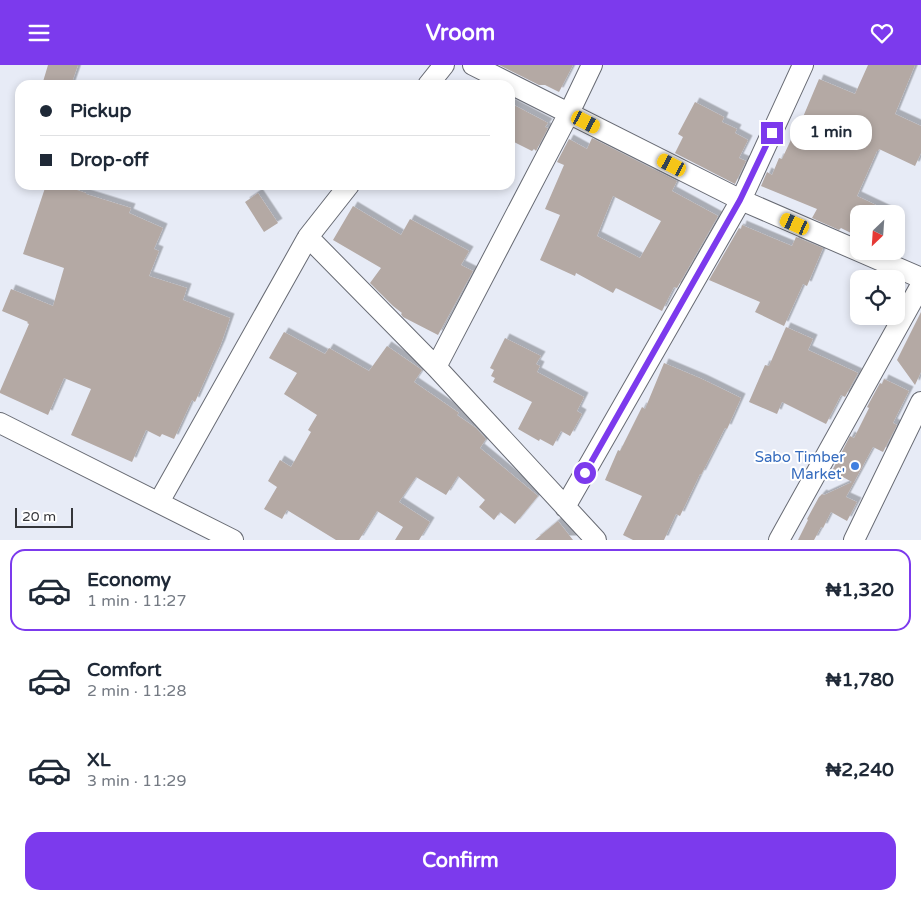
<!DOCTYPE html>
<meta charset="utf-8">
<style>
body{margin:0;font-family:"Varela Round",sans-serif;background:#f2f2f3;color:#1f2937;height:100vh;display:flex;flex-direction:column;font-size:19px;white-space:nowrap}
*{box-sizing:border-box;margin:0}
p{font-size:16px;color:#747a83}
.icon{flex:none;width:28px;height:28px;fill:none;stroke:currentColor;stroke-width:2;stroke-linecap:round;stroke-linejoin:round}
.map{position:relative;height:475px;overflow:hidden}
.side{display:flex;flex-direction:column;background:#fff;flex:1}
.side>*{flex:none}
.top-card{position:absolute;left:15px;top:15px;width:500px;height:110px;border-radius:15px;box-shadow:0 2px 8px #0003;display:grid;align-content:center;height:110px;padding:0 25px;background:#fff}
.needle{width:32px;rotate:205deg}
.fabs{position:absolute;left:850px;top:140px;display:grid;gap:10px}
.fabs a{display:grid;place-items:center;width:55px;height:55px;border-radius:10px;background:#fff;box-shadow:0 2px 8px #0003;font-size:25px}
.scale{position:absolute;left:15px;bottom:12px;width:58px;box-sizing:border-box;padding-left:5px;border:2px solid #35363a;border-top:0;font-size:14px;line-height:18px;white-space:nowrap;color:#35363a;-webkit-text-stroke:4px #fff;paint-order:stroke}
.end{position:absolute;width:22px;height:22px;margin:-11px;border:6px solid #7c3aed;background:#fff;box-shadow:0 0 0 2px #fff}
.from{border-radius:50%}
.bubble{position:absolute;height:35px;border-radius:15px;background:#fff;box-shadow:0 2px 8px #0003;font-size:16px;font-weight:700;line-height:35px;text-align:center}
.car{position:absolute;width:15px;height:30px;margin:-15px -8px;border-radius:6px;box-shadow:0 0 4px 1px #0007;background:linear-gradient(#f5c518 24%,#345 0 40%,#f5c518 0 76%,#345 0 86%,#f5c518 0)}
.top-card b{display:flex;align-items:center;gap:18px;height:48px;font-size:19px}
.top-card b+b{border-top:1px solid #e0e1e3}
.top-card i{width:12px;height:12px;background:#1f2937}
ul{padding:9px 0 0;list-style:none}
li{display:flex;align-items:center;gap:15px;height:82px;margin:0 10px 8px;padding:0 15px;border:2px solid transparent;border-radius:15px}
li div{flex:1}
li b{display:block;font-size:19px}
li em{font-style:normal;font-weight:700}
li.current{border-color:#7c3aed}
li>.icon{width:45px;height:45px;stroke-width:1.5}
.cta{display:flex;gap:10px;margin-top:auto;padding:10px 25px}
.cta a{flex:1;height:58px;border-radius:15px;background:#7c3aed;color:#fff;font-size:20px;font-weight:700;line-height:58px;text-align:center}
header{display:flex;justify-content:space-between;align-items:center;height:65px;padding:0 25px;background:#7c3aed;color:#fff;font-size:22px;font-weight:700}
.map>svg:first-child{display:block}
</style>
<header><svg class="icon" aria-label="menu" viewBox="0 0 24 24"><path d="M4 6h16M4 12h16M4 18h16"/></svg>Vroom<svg class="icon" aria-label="heart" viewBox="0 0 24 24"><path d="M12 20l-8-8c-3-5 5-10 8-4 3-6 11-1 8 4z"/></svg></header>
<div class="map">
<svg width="921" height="475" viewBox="0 0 921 475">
<defs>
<filter id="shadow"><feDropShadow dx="4.5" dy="-4.5" stdDeviation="0" flood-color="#0004"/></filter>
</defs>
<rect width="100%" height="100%" fill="#e7ebf6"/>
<path fill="#b4a9a4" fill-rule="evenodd" filter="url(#shadow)" d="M48 0H78L71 20H42Z
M499 0H573L559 27 545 20H539Z
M868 0H915L895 49 921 61V88L915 101 879 84 878 86H877L857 131 895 149H859V172L841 163 839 165 812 153 817 144 761 121 767 107 772 110 779 93 782 94 802 51 803 52 819 14 855 29Z
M695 37 724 52 722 57 737 64 735 68 748 75 739 93 746 96 735 119 675 88 683 72 678 69Z
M510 38 548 58 545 62 548 63 536 86 534 84 532 86 510 75Z
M592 73 677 116 672 126 718 151 677 223 674 222 662 246 616 223 613 228 576 208 575 211 540 195 560 150 545 144 564 100 557 97 569 74 587 84ZM613 131 661 156 640 193 597 171Z
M46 120H62L86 128V129L131 143 129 148 163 163 154 184 159 186 149 211 187 223 183 235 230 253 221 279 195 337 192 335 174 374 162 369 160 372 146 365 132 397 71 370 91 324 64 313 48 350 0 328V326L29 259 27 258 28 257 2 246 11 224 53 241 64 203 23 189Z
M258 128 278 158 264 167 245 137Z
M353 141 401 170 410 154 469 186 461 200 473 206 438 270 403 252 401 249 402 248 393 241 370 218 381 203 333 175Z
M742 160 792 181 796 172 823 183 807 221 803 219 784 261 755 247 760 237 709 215 739 163 741 164Z
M921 247V307L915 320 897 295Z
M786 262 813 274 808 285 858 308 845 332 841 330 826 359 782 337 777 349 749 337 765 300 769 301Z
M284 267 325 289 329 283 369 306 387 281 422 305 414 317 459 348 457 350 476 363 486 374 480 383 538 431 515 459 500 447 494 455 479 442 485 435 458 411 446 430 416 412 399 437 430 457 419 475H395L403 462 377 446 359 475H336L287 445 282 454 264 444 277 422 268 416 280 395 291 402 311 367 308 365 317 350 284 329 297 308 269 293Z
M505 273 541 291 536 299 540 301 537 307 584 332 577 346 582 349 570 371 561 366 553 381 540 374 539 376 518 364 532 337 493 317 495 313 491 311 494 305 490 303Z
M664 298 702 314 741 333 727 364 725 363 701 410 700 409 680 451 676 449 664 475H633L623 470 642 431 605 415 618 385 620 386 642 342 645 344Z
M884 314 909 326 893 358 897 360 883 387 873 382 846 432 857 437 847 456 831 447 823 463 821 462 814 475H798L808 455 807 454 819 432 822 429 824 430 852 417 832 406 850 371 854 373 869 343 867 342 880 318 882 319Z
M558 456 573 475H535Z"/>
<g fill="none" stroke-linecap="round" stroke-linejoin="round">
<defs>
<path id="minor" d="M473 0 741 135 921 213
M428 20 444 0
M308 172 436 302 596 475
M436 302 569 48 592 0
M0 358 233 475
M159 437 308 172 349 120
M565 442 741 135 803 0
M779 475 921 220
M854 475 921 337"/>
</defs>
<use href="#minor" stroke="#676a73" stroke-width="22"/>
<use href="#minor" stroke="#fff" stroke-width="20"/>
</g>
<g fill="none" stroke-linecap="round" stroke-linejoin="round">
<path stroke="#7c3aed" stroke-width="6" d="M585 408 740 135 772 68"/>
</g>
<circle fill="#3f7fe0" stroke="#fff" stroke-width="2" cx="855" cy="401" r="5"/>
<g text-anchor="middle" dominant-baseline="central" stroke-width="4" stroke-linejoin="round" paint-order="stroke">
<g font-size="15" fill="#366cbe" stroke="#fff" text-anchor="end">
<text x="845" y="392">Sabo Timber<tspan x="845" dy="17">Market'</tspan></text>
</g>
</g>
</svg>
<div class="fabs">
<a><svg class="needle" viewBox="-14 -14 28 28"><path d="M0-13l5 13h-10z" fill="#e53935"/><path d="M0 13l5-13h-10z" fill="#747a83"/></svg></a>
<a><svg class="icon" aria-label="locate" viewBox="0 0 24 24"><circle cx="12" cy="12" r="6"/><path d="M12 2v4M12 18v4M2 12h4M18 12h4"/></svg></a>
</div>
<div class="scale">20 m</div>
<i class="end from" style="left:585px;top:408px"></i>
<i class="end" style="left:772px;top:68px"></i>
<div class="bubble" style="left:790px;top:50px;width:82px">1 min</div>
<i class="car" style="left:586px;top:57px;rotate:117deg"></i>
<i class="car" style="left:672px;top:100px;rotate:297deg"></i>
<i class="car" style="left:795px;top:159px;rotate:294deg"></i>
<div class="top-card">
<b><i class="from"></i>Pickup</b>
<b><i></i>Drop-off</b>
</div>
</div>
<section class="side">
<ul>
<li class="current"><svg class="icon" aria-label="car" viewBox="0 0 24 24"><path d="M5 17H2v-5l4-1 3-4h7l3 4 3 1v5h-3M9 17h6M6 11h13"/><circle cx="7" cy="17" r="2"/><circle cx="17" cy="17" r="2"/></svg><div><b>Economy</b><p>1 min · 11:27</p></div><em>₦1,320</em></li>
<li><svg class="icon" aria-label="car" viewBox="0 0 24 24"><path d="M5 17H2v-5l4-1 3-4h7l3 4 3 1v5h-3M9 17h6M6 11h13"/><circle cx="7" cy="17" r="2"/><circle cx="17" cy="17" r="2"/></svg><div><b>Comfort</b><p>2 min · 11:28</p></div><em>₦1,780</em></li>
<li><svg class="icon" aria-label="car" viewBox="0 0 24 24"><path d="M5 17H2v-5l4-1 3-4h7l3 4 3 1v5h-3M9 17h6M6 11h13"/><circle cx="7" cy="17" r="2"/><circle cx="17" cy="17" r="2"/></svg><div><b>XL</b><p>3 min · 11:29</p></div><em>₦2,240</em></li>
</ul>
<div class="cta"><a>Confirm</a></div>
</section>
